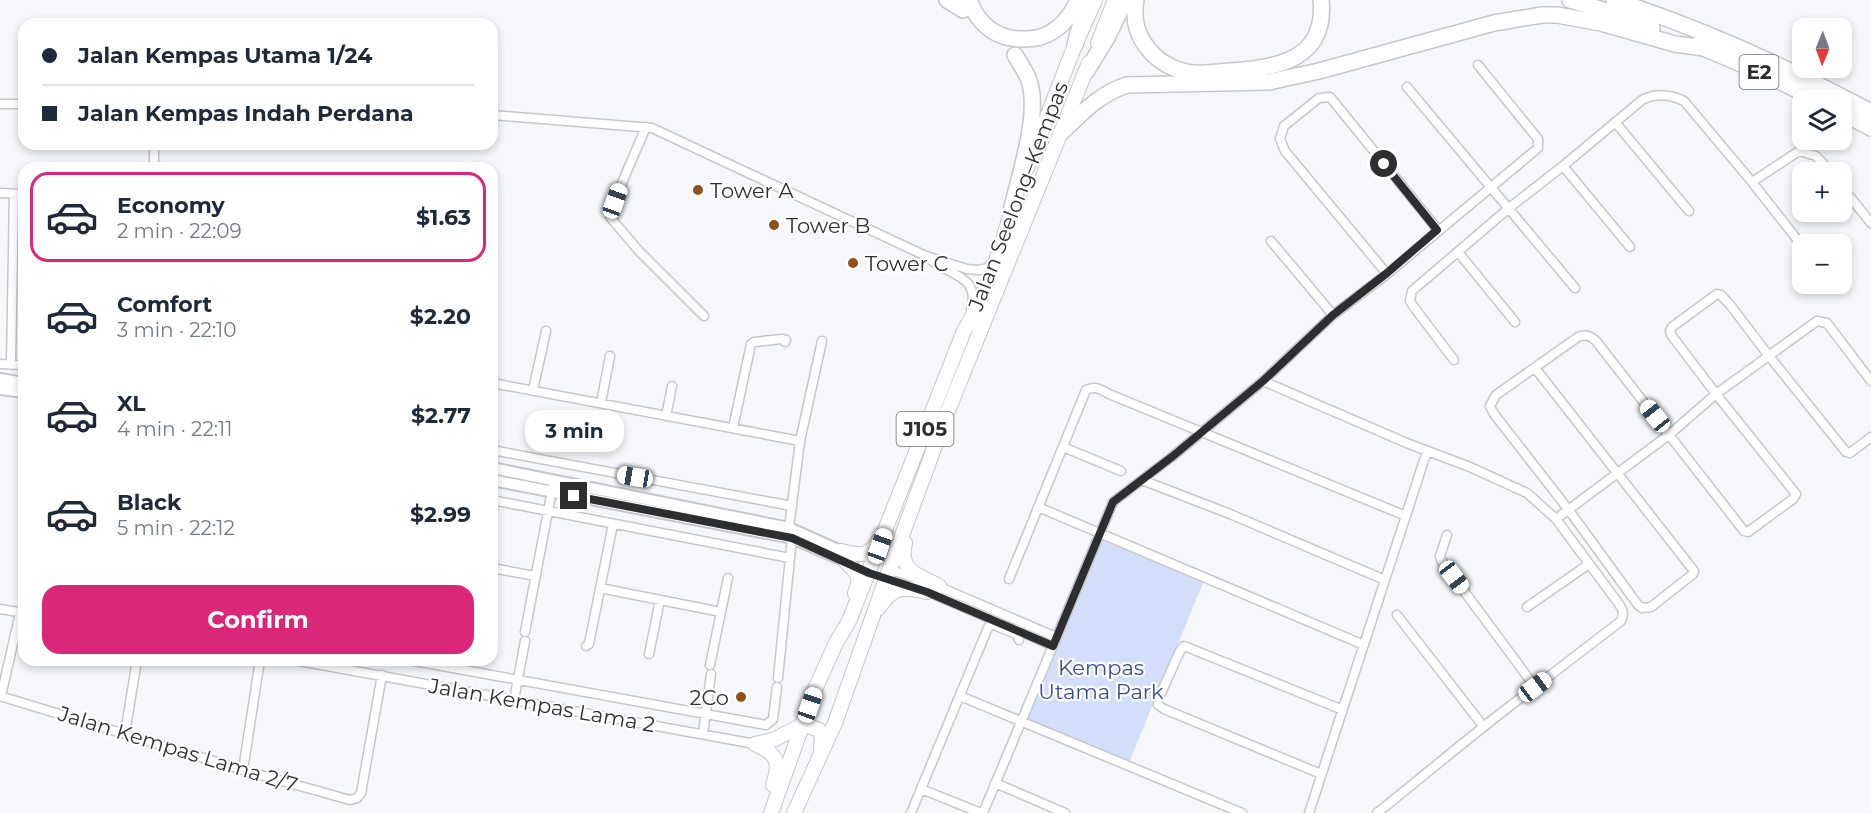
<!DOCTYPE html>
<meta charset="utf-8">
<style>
body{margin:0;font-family:Montserrat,sans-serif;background:#f2f2f3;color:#1f2937;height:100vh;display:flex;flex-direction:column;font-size:22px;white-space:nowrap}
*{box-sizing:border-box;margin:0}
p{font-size:20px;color:#747a83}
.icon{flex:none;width:33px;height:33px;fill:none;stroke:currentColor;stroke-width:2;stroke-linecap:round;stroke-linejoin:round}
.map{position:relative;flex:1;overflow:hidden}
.panel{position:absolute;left:18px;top:162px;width:480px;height:504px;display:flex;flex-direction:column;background:#fff;border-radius:18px;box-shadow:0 3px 9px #0003}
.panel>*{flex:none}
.banner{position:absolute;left:18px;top:18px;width:480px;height:132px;border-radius:18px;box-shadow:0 3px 9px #0003;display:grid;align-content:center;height:132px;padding:0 24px;background:#fff}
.needle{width:39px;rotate:181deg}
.tools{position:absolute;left:1792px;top:18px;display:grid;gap:12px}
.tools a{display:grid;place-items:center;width:60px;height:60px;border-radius:12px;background:#fff;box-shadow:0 3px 9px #0003;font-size:30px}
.end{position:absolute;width:27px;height:27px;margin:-14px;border:8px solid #2d2e2f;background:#fff;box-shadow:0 0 0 3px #fff}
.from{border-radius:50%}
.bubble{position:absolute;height:42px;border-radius:18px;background:#fff;box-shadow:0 3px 9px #0003;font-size:20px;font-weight:700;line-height:42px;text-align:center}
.car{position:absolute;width:18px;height:36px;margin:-18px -9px;border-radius:8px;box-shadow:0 0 4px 2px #0007;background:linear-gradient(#fff 24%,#345 0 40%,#fff 0 76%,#345 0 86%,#fff 0)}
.banner b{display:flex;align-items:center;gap:21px;height:57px;font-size:22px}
.banner b+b{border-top:2px solid #e0e1e3}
.banner i{width:15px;height:15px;background:#1f2937}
ul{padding:10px 0 0;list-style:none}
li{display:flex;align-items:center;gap:18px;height:90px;margin:0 12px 9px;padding:0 12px;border:3px solid transparent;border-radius:18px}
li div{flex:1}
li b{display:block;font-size:22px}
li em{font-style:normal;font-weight:700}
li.selected{border-color:#db2777}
li>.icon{width:54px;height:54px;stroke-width:1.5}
.cta{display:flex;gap:12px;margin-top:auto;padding:12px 24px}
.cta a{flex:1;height:69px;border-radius:18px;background:#db2777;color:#fff;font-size:24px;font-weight:700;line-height:69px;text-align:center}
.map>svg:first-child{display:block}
</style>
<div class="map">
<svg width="1871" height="813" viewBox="0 0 1871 813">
<rect width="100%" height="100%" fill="#f5f7fa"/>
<path fill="#d3dffa" d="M1100 533 1205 578 1128 765 1021 721Z"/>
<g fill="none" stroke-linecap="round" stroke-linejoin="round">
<defs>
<path id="minor" d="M1407 87 1575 288
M0 104H24
M492 115 652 128 926 256 967 269 979 270 987 268 993 261
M1615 122 1689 211
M646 127 624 178 610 217 638 250 704 316
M1563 166 1630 247
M154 168V144
M1752 182 1799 151 1816 156 1831 172
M1842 187 1871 223
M0 193 24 194
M1271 241 1333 315
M1458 252 1515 322
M931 260C950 275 981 277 971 309
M1387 274 1285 151 1280 139 1284 126 1319 98 1330 97 1438 230
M1454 360 1413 306 1410 301 1412 291 1509 208 1563 166 1642 100C1656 93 1670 94 1684 101L1752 182 1803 247
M0 364 24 365
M11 365 14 194
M1535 368 1694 571 1693 574 1651 607 1642 608 1638 605 1568 509 1494 414 1490 406 1496 395 1578 337C1586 334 1589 335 1596 341L1744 531 1748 532 1793 499 1796 494 1716 394 1672 336 1670 331 1672 327 1717 294 1721 295 1731 306 1769 356 1846 452 1850 453 1871 437
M1263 381 1409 444 1470 467 1527 493 1556 519 1616 600C1622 608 1625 612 1621 621L1535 687
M492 383 800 441
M533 390 546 331
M601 403 610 356
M666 416 672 386
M733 428 751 344 754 342 782 339 786 340 785 342
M1063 447 1121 471
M492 450 792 506
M1142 480 1230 514 1385 580
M492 500 790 558
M1038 507 1364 645
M1556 519 1670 434 1716 394 1817 321 1827 323 1871 381
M789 528 800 441 822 341
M492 568 535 576
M889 569 917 579
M1009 579 1086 390C1095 385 1101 390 1109 394L1406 516
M935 585 1056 637
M600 588 721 612
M924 590 1000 623
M1527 607 1589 564
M0 609 24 613
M1397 615 1483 726
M1015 629 1053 646
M525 632 554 480
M586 646 589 644 613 524
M649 654 660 600
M294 660 755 744
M409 660 766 725 773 719 777 687
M710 665 728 578
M778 678 792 538
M0 696 243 770 350 800 357 798 361 793 382 675
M1 696 20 613
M960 696 1242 813
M514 700 525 641
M125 733 137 660
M703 734 711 674
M243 770 260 660
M1321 774 1164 709 1158 705V700L1180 651 1184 646 1343 710
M995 783 1065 813
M921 789 981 813
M911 813 987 630 989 626 994 625 1018 635 1019 640
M983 813 1113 502 1173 456 1263 381 1333 315 1387 274 1538 148V139L1478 65
M1309 813 1427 451
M1377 813C1430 771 1481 727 1535 687L1441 560 1440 556 1447 535"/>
<path id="tertiary" d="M0 379 24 383
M0 389 24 392
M492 468 789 528 847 554
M492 480 792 538 841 559"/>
<path id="primary" d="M1098 43 1115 0
M1027 168 1075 45 1095 0
M905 543C898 571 918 575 939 586
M841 551C857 555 870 558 878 541
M845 561C858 573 862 576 855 593
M878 609C893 586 903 586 927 592
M755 744 773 740 804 724 819 730 822 737 821 750
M755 744C777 754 781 761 773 785
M771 813 816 687 836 643 849 621 964 331C984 299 997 260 1008 223 1011 214 1012 205 1016 197
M794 813 835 723 886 579 947 413 1089 63"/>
<path id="motorway" d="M947 0 963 10
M969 0C979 26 998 40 1025 39 1033 39 1041 38 1048 34 1062 27 1072 14 1078 0
M1136 0C1129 38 1157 69 1194 73 1206 74 1219 72 1231 71 1277 68 1327 60 1321 0
M1570 0 1616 14 1652 28
M1614 0C1703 29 1789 68 1871 112
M1075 45 1087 0
M1697 45 1762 73 1818 100
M1086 72 1108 36 1125 0
M1842 113 1871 128
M1061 133C1081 114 1099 94 1127 85L1269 82 1319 71 1494 23 1542 15H1557L1601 23 1675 44 1704 48
M1012 207C1020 173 1039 116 1030 84 1028 74 1020 64 1015 55"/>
</defs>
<use href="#minor" stroke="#c6c7cb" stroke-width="11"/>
<use href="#tertiary" stroke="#c6c7cb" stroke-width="14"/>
<use href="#primary" stroke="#c6c7cb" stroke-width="16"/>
<use href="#motorway" stroke="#c6c7cb" stroke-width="18"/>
<use href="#minor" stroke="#fff" stroke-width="8"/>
<use href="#tertiary" stroke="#fff" stroke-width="10"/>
<use href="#primary" stroke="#fff" stroke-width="14"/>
<use href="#motorway" stroke="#fff" stroke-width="15"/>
</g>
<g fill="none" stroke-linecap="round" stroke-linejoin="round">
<path stroke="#2d2e2f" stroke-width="8" d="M574 496 792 538 869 573 927 592 1053 646 1113 502 1173 456 1263 381 1333 315 1387 273 1437 230 1384 164"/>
</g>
<g fill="#905117" stroke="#fff" stroke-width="2">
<circle cx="698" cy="190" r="6"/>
<circle cx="774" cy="225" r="6"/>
<circle cx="853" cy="263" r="6"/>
<circle cx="741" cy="697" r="6"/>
</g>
<g text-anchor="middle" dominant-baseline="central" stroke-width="4.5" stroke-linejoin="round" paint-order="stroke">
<g fill="#fff" stroke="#6c6d6d" stroke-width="1.5">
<rect x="1739.5" y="55" width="39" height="34" rx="4.5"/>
<rect x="896.5" y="412" width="57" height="34" rx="4.5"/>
</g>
<g font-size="20" font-weight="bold" fill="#2d2e2f">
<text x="1759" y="72">E2</text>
<text x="925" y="429">J105</text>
</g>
<g font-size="21" fill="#2d2e2f" stroke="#fff" text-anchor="start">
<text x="710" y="190">Tower A</text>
<text x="786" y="225">Tower B</text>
<text x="865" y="263">Tower C</text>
<text x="729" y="697" text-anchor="end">2Co</text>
</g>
<g font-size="21" fill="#2d2e2f" stroke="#fff">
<text transform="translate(1018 196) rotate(-69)">Jalan Seelong–Kempas</text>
<text transform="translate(542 705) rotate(10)">Jalan Kempas Lama 2</text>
<text transform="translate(178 749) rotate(17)">Jalan Kempas Lama 2/7</text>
</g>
<g font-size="21" fill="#364d96" stroke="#fff">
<text x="1101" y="667">Kempas<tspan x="1101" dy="24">Utama Park</tspan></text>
</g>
</g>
</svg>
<div class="tools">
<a><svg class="needle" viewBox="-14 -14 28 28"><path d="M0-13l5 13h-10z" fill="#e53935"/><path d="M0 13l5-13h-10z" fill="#747a83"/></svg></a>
<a><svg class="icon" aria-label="layers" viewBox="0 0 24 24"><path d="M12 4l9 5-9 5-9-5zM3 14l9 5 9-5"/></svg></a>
<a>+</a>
<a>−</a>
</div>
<i class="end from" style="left:1384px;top:164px"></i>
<i class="end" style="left:574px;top:496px"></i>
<div class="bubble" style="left:525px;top:410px;width:99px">3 min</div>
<i class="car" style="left:615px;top:201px;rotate:20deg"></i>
<i class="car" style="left:1655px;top:416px;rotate:321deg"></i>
<i class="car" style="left:635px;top:477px;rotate:280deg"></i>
<i class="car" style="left:880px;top:546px;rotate:20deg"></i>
<i class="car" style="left:1454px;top:577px;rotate:143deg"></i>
<i class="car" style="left:1535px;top:687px;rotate:53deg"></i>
<i class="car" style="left:810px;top:705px;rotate:19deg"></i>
<div class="banner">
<b><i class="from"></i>Jalan Kempas Utama 1/24</b>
<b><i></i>Jalan Kempas Indah Perdana</b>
</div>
<section class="panel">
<ul>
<li class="selected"><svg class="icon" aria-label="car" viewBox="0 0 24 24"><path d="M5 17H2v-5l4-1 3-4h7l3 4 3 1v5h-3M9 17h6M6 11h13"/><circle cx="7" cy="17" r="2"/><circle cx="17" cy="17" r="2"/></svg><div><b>Economy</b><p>2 min · 22:09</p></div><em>$1.63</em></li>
<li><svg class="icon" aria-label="car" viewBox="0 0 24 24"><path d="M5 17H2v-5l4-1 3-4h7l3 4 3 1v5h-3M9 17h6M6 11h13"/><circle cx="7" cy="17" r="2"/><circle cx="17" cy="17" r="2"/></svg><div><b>Comfort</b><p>3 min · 22:10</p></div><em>$2.20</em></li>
<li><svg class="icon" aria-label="car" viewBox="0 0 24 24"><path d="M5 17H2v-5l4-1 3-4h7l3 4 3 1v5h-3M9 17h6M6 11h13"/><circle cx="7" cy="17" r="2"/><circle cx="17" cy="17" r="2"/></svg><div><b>XL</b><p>4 min · 22:11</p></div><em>$2.77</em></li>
<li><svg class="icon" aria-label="car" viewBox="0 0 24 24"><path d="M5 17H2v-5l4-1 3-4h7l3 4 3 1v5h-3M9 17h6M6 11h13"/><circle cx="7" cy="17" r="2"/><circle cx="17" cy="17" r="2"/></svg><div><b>Black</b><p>5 min · 22:12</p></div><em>$2.99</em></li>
</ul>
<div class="cta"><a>Confirm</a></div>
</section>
</div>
